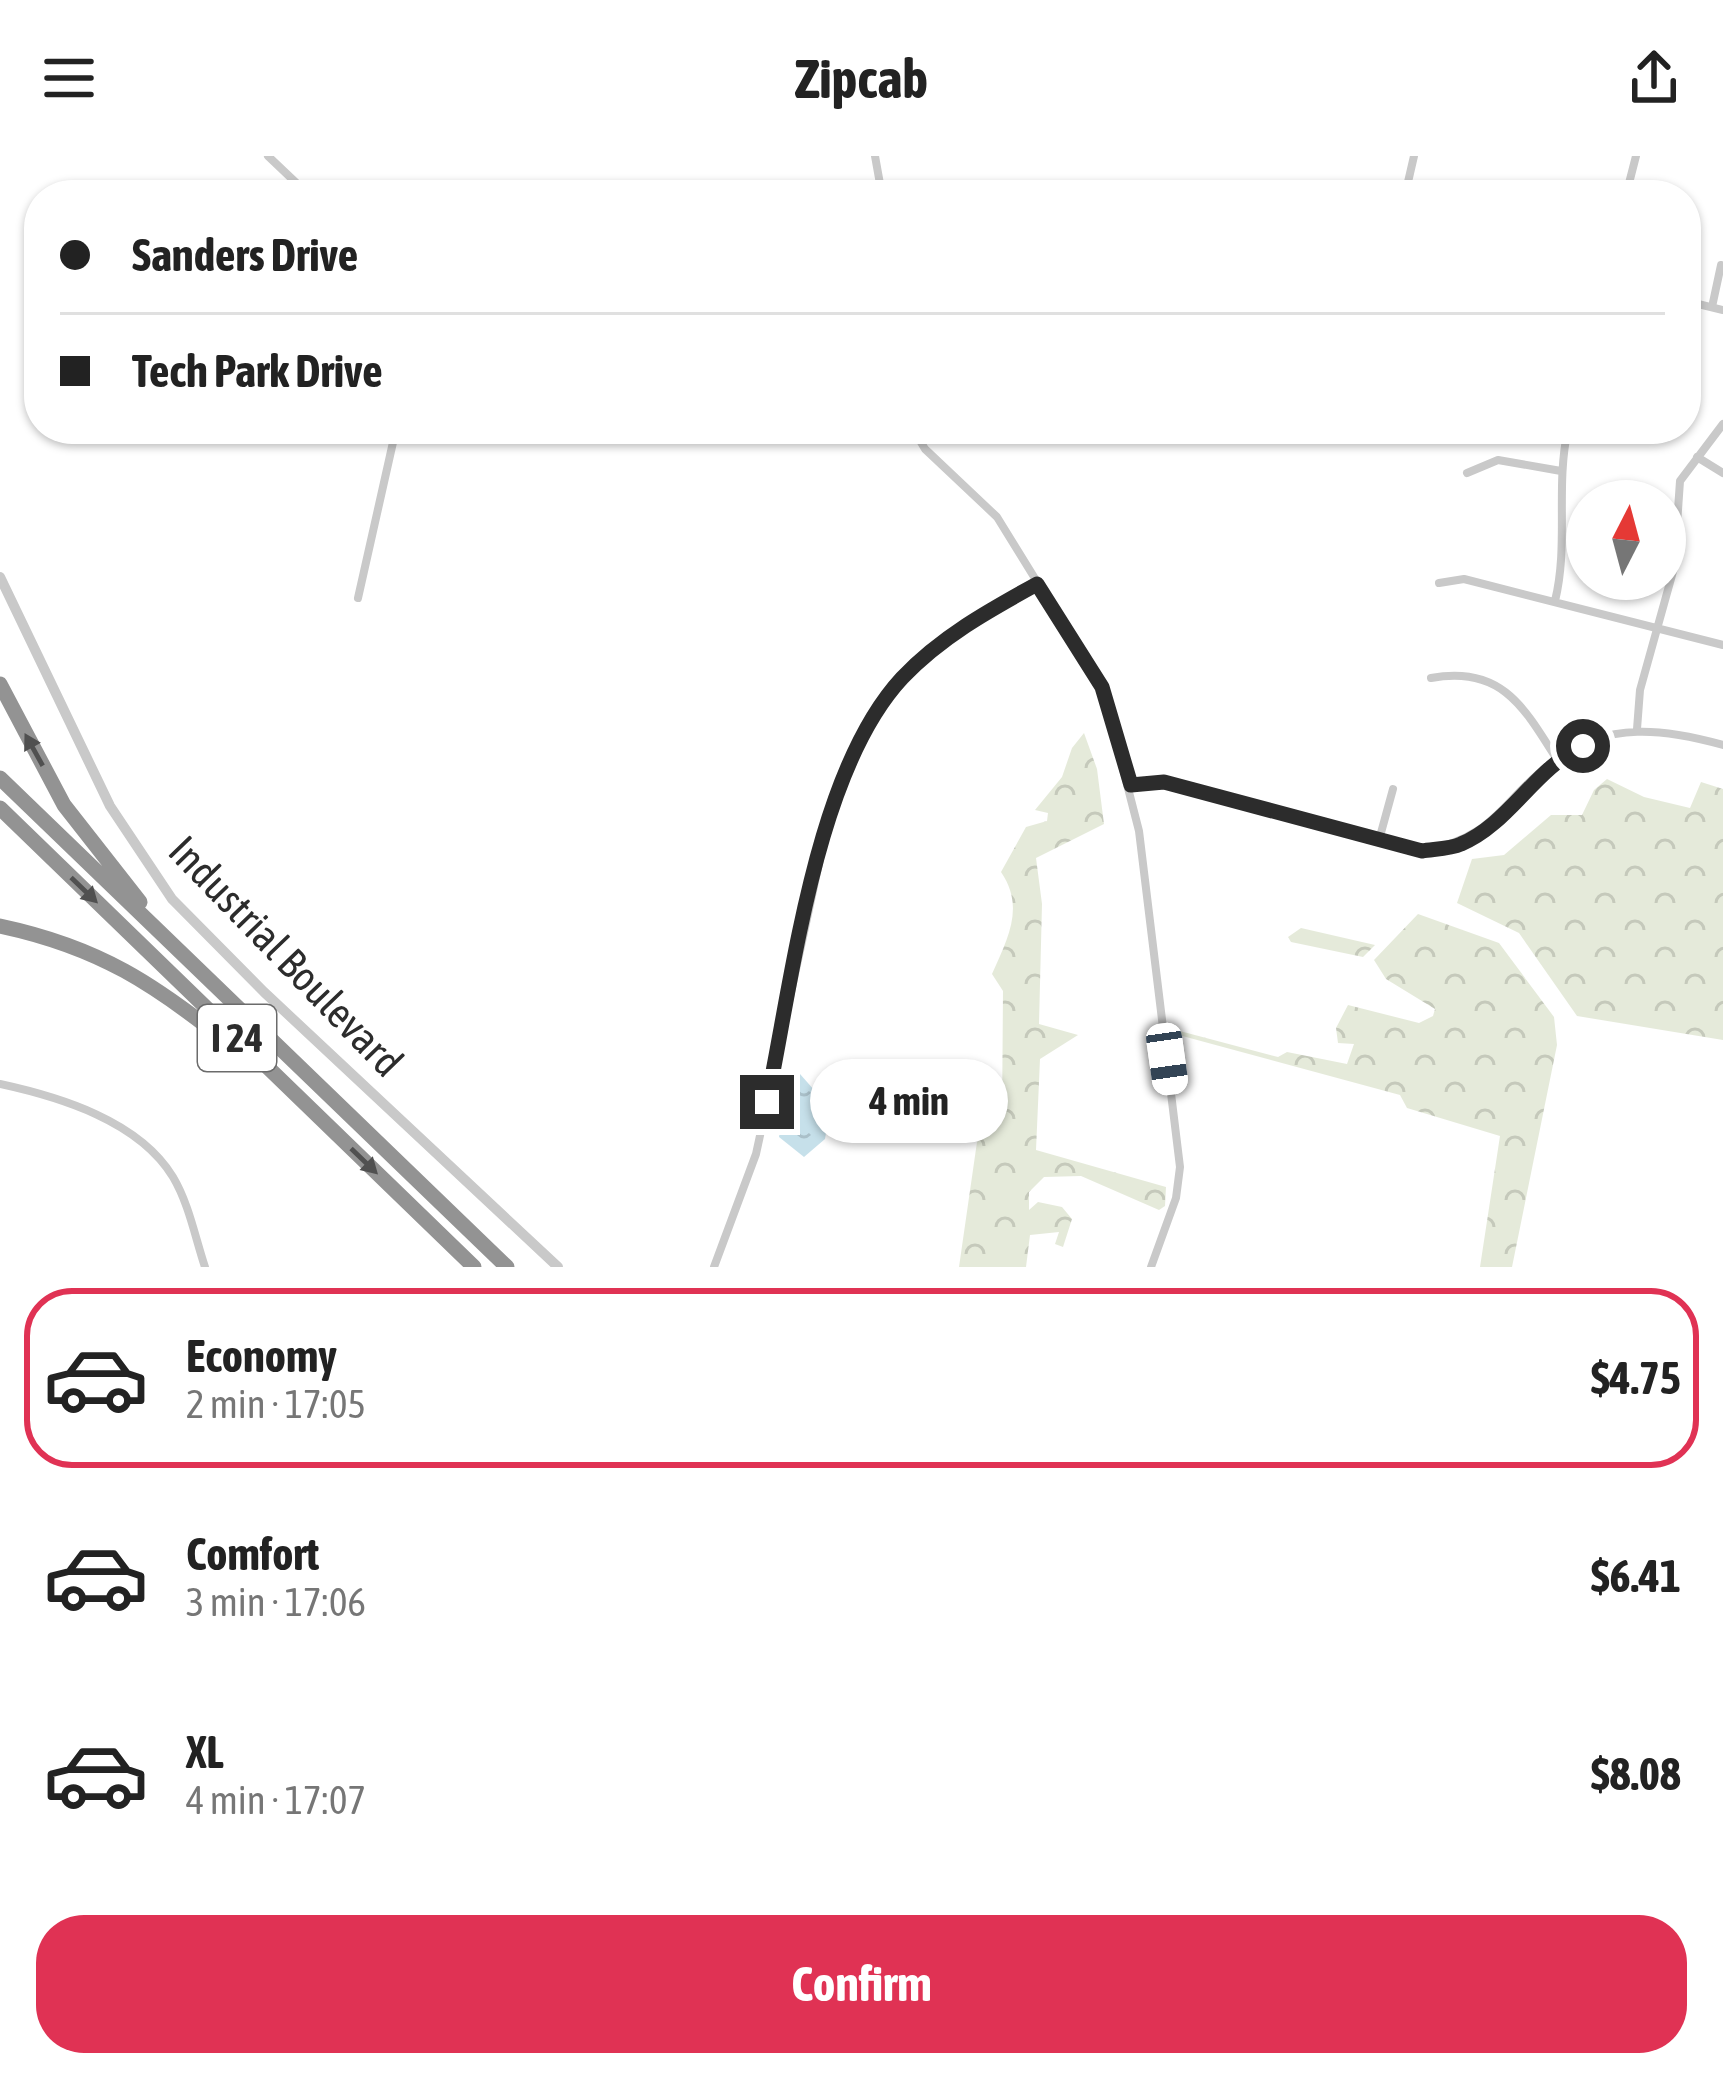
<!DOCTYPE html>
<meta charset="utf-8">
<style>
body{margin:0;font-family:"Asap Condensed",sans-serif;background:#f2f2f2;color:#222;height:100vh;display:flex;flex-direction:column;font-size:45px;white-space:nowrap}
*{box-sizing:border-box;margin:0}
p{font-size:39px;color:#767676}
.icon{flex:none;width:66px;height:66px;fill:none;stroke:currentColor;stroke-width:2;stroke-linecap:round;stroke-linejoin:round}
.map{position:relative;height:1111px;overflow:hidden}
.side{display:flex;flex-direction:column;background:#fff;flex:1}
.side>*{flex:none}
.top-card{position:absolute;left:24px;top:24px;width:1677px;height:264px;border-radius:48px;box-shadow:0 3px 9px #0004;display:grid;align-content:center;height:264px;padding:0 36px;background:#fff}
.needle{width:78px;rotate:6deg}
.fabs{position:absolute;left:1566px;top:324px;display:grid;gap:24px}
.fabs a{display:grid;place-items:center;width:120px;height:120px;border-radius:50%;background:#fff;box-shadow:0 3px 9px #0004;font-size:60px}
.end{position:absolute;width:54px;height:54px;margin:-27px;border:15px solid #2c2c2c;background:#fff;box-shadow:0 0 0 6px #fff}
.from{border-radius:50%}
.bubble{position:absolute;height:84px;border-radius:42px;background:#fff;box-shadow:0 3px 9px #0004;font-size:39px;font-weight:700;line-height:84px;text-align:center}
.car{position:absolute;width:36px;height:72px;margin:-36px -18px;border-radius:15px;box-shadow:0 0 9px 3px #0007;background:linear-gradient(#fff 24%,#345 0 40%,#fff 0 76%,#345 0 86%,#fff 0)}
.top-card b{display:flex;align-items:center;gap:42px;height:114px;font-size:45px}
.top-card b+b{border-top:3px solid #e0e0e0}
.top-card i{width:30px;height:30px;background:#222}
ul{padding:21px 0 0;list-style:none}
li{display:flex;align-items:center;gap:36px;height:180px;margin:0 24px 18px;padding:0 12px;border:6px solid transparent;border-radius:48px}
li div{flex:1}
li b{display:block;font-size:45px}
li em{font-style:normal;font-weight:700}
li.selected{border-color:#e03254}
li>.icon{width:108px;height:108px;stroke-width:1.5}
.primary-button{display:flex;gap:24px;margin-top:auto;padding:24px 36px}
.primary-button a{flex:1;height:138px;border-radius:48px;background:#e03254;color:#fff;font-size:48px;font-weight:700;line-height:138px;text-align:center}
header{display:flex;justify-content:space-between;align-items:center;height:156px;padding:0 36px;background:#fff;font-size:54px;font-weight:700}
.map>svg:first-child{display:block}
</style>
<header><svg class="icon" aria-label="menu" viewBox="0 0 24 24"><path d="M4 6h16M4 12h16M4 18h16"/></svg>Zipcab<svg class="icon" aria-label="share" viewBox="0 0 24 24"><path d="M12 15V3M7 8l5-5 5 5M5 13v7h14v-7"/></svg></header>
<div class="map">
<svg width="1723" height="1111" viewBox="0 0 1723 1111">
<defs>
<pattern id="forest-crowns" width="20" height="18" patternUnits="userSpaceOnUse" patternTransform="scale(3)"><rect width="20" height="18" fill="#e5eada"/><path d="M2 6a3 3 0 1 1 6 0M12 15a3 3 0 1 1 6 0" fill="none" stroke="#c5c9bb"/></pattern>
<pattern id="water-ripples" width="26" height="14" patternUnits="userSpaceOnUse" patternTransform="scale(3)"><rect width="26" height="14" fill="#c6e0ea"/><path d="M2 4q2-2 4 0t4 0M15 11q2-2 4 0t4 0" fill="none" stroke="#aac0c9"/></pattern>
</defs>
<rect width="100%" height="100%" fill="#fff"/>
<path fill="url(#forest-crowns)" d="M1084 577 1097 613 1104 668 1036 702 1042 748 1039 868 1078 879 1040 903 1036 994 1166 1031 1165 1050 1159 1054 1081 1020 1044 1021 1029 1036V1054L1038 1046 1062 1051 1072 1063 1063 1091 1055 1088 1059 1076 1030 1079 1026 1111H959L977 986 1002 964 1003 835 992 818C1008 782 1025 751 1001 716L1026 671 1047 665 1048 657 1035 654 1062 621 1072 592Z
M1607 623 1644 641 1690 652 1701 626 1723 633V884L1577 860 1519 777 1457 747 1472 703 1504 699 1551 659H1582L1594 634Z
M1418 758 1499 787 1554 861 1557 889 1512 1111H1480L1500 980 1407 952 1400 939 1175 878 1176 874 1278 901 1287 896 1347 908 1354 888 1338 887 1336 872 1348 849 1419 867 1433 860 1435 853 1386 823 1374 804Z
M1301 772 1375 789 1363 801 1291 786 1288 781Z"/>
<path fill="url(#water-ripples)" d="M800 918 830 952 825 983 804 1001 779 981 785 942Z"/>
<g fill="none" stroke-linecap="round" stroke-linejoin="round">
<path stroke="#c9c9c9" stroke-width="8" d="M268 0 309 39
M875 0 882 39
M1405 39 1414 0
M1626 39 1636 0
M1686 145 1723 154
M1712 151 1721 109
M913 273 925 293 997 361 1102 531 1139 675 1180 1011 1176 1042 1151 1111
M1697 301 1723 317
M1467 317 1498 304 1561 315
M1439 427 1464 423 1723 489
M358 442 396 273
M1555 445C1569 388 1555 331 1568 273
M1431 522C1501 509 1524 551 1556 602
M1637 573 1640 534 1674 412 1680 325 1723 268
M1131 629 1183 630 1422 695C1497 682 1501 644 1555 604 1608 565 1665 573 1723 589
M1379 684 1393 633
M0 928C60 941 139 965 173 1021 189 1048 195 1081 205 1111
M714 1111 756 998 831 652C872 536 932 487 1037 428"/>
<path stroke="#c9c9c9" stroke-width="10" d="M0 421 110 650 172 743 264 836 558 1111"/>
<path stroke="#939393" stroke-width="15" d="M0 528 64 649 140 746
M0 622 507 1111
M0 652 474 1111
M0 770C99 791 155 828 233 891"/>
</g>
<defs><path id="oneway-solid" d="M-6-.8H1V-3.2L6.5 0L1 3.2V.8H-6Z" transform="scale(3)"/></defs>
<g fill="#505050">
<use href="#oneway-solid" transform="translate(34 594) rotate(-119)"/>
<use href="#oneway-solid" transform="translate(84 734) rotate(44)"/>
<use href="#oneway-solid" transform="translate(364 1005) rotate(44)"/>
</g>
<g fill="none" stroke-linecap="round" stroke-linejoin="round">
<path stroke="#2c2c2c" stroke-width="15" d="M767 946C793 822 815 616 902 522 941 481 988 455 1037 428L1102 531 1131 629 1164 626 1422 695C1434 693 1450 693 1461 688 1509 668 1535 612 1583 590"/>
</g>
<g text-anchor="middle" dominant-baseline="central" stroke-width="12" stroke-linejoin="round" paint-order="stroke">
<rect fill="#fff" stroke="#6b6b6b" stroke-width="3" x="198" y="849" width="78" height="66" rx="9"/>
<g font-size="39" font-weight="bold" fill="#2c2c2c">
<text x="237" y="882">I 24</text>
</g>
<g font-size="42" fill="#2c2c2c" stroke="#fff">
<text transform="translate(286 800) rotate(46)">Industrial Boulevard</text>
</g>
</g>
</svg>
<div class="fabs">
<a><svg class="needle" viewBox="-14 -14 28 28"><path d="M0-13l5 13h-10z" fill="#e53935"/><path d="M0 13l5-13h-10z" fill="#767676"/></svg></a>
</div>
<i class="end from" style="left:1583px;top:590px"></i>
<i class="end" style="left:767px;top:946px"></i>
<div class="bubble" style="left:810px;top:903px;width:198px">4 min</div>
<i class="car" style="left:1167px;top:903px;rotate:172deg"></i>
<div class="top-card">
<b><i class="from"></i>Sanders Drive</b>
<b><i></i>Tech Park Drive</b>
</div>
</div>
<section class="side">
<ul>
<li class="selected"><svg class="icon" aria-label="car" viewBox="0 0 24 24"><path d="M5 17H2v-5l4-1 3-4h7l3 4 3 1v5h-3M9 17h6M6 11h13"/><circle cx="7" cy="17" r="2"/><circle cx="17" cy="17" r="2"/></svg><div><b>Economy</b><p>2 min · 17:05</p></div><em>$4.75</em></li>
<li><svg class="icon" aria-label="car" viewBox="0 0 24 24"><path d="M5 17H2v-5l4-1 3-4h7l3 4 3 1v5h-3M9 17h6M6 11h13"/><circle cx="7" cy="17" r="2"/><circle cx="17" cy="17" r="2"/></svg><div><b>Comfort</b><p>3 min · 17:06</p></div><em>$6.41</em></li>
<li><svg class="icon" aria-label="car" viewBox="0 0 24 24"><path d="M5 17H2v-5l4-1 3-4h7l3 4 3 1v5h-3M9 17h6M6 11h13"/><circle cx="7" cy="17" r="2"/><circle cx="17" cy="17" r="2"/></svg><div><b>XL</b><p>4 min · 17:07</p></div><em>$8.08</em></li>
</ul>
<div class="primary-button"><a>Confirm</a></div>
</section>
